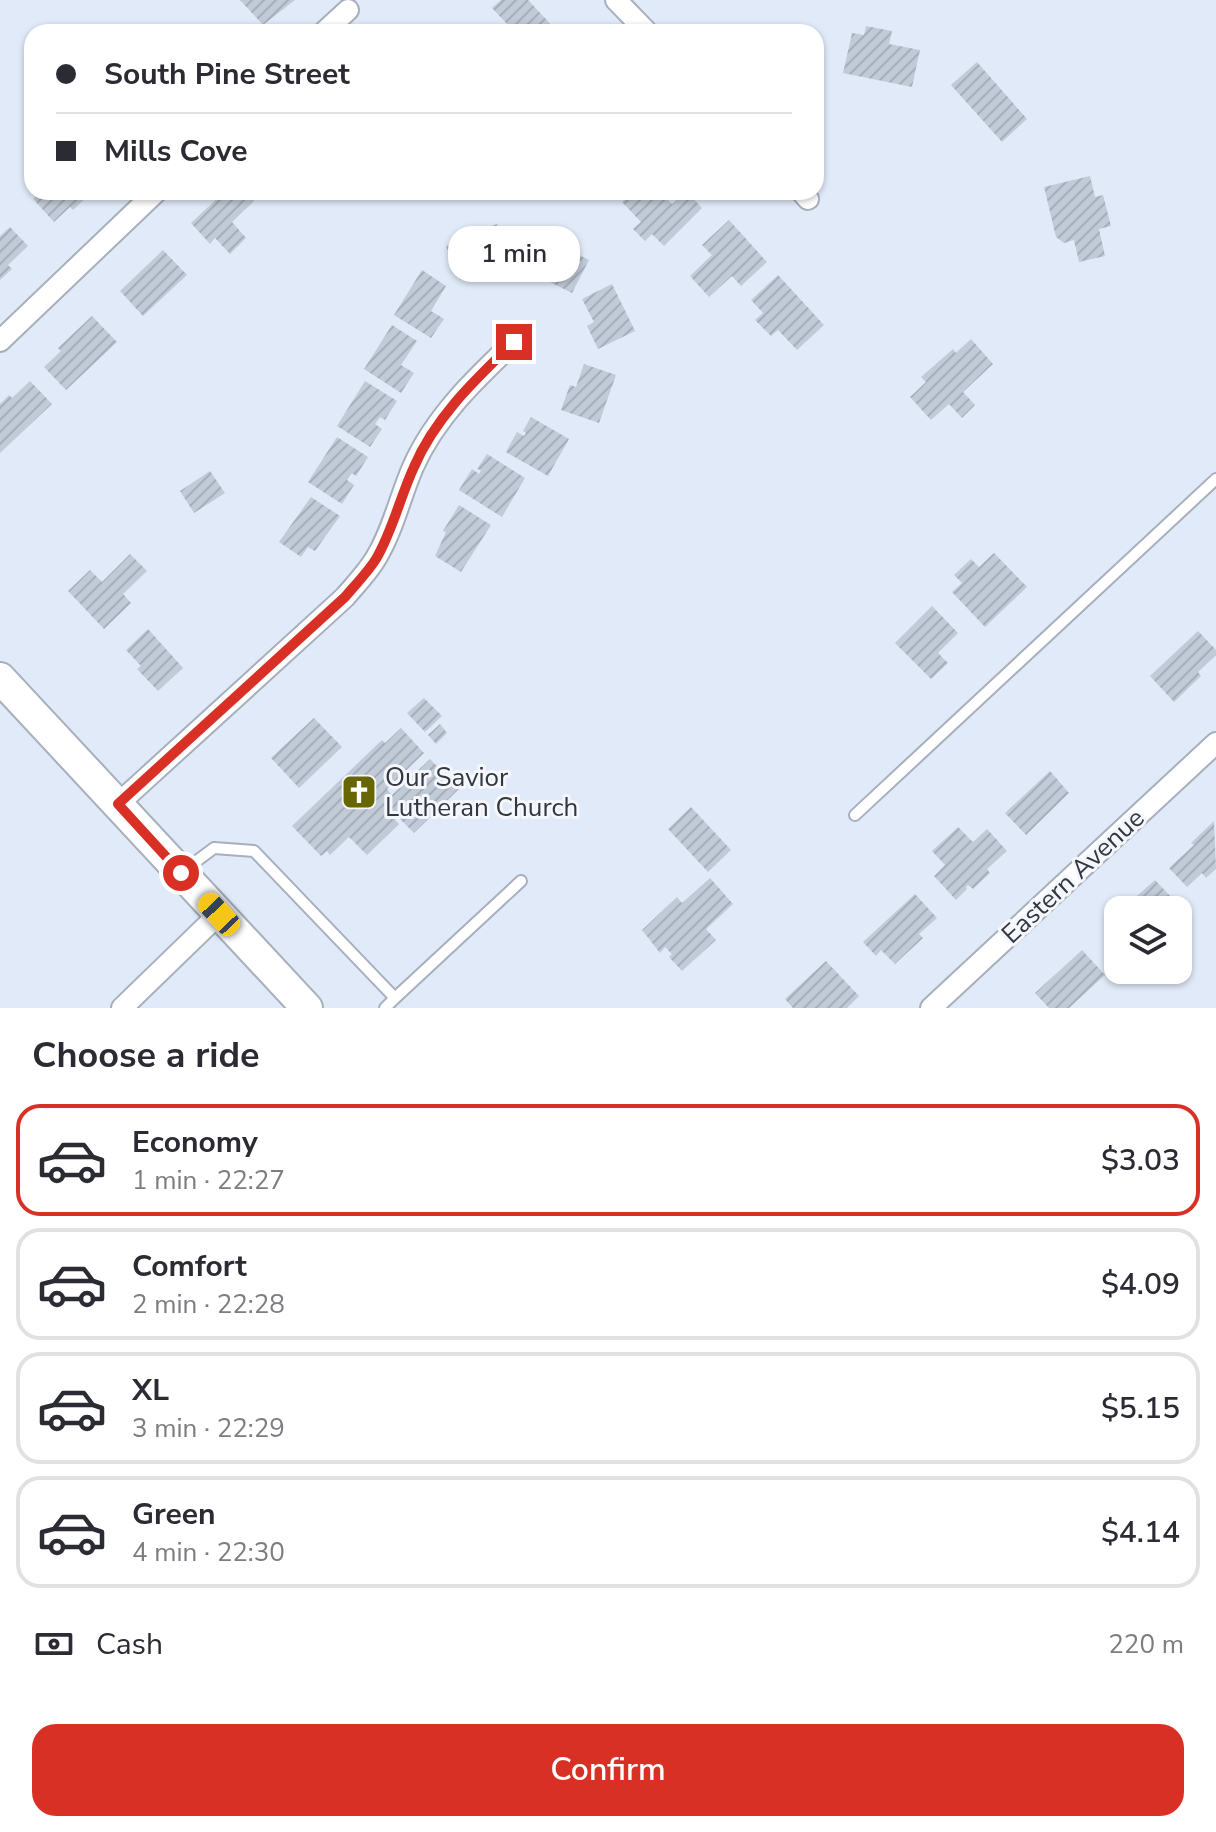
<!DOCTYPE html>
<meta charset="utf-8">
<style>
body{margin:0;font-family:"Nunito Sans",sans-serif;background:#f7f7f7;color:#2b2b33;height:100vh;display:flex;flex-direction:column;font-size:30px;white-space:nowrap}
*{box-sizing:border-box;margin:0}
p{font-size:26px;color:#7c7c81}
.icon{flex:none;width:44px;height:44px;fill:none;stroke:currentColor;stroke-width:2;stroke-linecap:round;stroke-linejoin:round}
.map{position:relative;height:1008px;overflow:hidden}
.side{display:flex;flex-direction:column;background:#fff;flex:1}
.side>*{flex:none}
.banner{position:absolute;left:24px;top:24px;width:800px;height:176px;border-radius:24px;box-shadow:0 2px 6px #0004;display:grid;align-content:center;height:176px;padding:0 32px;background:#fff}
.tools{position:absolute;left:1104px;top:896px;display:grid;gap:16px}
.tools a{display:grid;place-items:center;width:88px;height:88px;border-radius:16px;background:#fff;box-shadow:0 2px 6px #0004;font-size:40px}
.end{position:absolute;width:36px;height:36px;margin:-18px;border:10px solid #d93025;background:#fff;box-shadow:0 0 0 4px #fff}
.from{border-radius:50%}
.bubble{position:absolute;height:56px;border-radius:24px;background:#fff;box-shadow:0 2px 6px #0004;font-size:26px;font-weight:600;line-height:56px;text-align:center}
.car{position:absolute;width:24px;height:48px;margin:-24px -12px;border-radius:10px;box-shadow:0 0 6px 2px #0007;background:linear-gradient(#f5c518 24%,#345 0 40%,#f5c518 0 76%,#345 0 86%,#f5c518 0)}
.banner b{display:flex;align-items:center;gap:28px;height:76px;font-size:30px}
.banner b+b{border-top:2px solid #e1e1e2}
.banner i{width:20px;height:20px;background:#2b2b33}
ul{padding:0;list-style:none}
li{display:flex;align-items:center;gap:24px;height:112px;margin:0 16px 12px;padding:0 16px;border:4px solid #e1e1e2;border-radius:24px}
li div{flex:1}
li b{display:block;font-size:30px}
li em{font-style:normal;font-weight:600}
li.selected{border-color:#d93025}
li>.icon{width:72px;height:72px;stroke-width:1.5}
h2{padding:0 32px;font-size:36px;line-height:96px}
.pay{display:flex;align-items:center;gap:20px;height:88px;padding:0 32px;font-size:30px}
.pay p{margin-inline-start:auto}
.button{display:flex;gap:16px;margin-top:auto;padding:16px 32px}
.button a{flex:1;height:92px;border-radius:24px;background:#d93025;color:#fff;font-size:32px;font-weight:600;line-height:92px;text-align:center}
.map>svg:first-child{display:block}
</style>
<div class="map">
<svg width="1216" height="1008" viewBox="0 0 1216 1008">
<defs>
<pattern id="building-hatch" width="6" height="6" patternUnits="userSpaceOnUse" patternTransform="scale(2)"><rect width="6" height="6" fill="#c1cad7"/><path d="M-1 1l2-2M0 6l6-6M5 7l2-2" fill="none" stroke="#a6aeb9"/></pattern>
</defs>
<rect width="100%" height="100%" fill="#e1eaf8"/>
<path fill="url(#building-hatch)" d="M240 0H295L263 25Z
M501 0H528L558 32H501L508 25 492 8Z
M866 26 892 31 889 44 920 50 912 87 843 73 852 33 864 35Z
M977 62 1027 119 1002 142 951 85Z
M1090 176 1095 197 1103 195 1111 226 1099 229 1105 256 1079 262 1074 240 1064 243 1056 237 1044 187Z
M41 192H92L73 210 70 207 54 222 33 199Z
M224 192H246L254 201 232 222 246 238 230 254 215 238 210 244 191 223Z
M632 192H660L672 204 687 192 702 208 664 246 652 234 645 241 633 229 641 222 622 202Z
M729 220 767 262 741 286 732 276 709 297 690 276 712 255 702 245Z
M497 224 511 256 487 266 485 261 478 264 481 271 460 280 446 246Z
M10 227 28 246 8 265 12 269 0 280V236Z
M536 233 589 260 572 293 546 280 549 273 544 270 541 275 520 264Z
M163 250 187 275 143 316 120 291Z
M422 270 446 286 431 311 444 319 431 338 394 315Z
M778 275 824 325 797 350 778 330 771 336 755 320 763 313 751 300Z
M612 284 635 331 598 349 587 326 594 322 582 299Z
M92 316 117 342 66 390 44 367 61 351 58 348Z
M392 325 417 341 401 365 414 373 401 393 364 369Z
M971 339 993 364 963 392 975 405 962 418 949 404 931 420 910 397 926 382 921 377 953 349 956 353Z
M584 364 616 375 599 423 561 410 570 385 576 387Z
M30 381 52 404 0 453V404L9 395 12 398Z
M365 381 397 401 385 420 380 417 375 424 382 429 370 447 337 426Z
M531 417 569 439 548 476 506 452 517 432 524 436 526 433 523 431Z
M337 437 368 457 356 476 352 473 347 480 354 485 342 504 308 482Z
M487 454 525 478 502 517 459 490 472 469 479 474 481 470 477 469Z
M210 471 225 493 194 513 180 491Z
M311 497 340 516 315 551 308 547 301 557 279 542Z
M459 505 491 525 461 572 435 556 446 532 443 531Z
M994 553 1027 587 985 627 952 592 962 583 954 575 971 559 979 567Z
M130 554 147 571 123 594 131 603 104 629 68 591 90 570 102 582Z
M932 606 958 633 938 653 948 663 931 679 895 643Z
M148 629 183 668 158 691 137 669 141 666 126 650Z
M1198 631 1216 650V655L1198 672 1201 676 1174 702 1150 676Z
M424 698 442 716 425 732 407 713Z
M314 718 342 747 299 788 271 758Z
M440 724 447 733 436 744 428 735Z
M401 728 424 753 387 789 392 795 430 759 459 789 414 833 393 812 390 814 399 824 367 855 349 837 330 855 327 851 321 856 292 826 382 740 385 743Z
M1050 771 1069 793 1026 835 1005 813Z
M691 807 731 850 708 872 668 829Z
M1214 821 1216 869 1206 878 1202 873 1187 887 1169 868 1194 845 1191 843Z
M958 827 973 842 987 829 1007 851 987 869 990 873 973 889 968 885 966 887 967 889 956 900 934 876 945 865 932 851Z
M710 878 733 904 706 929 716 940 682 971 669 957 672 954 665 947 660 953 642 930 677 897 682 903Z
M1155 880 1171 897 1157 910H1121Z
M915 894 937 918 919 934 923 938 895 964 881 950 876 956 863 942Z
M1082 950 1105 975 1069 1008H1049L1035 993Z
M826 961 859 996 847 1008H793L785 999Z"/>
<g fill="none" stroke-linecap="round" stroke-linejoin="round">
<defs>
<path id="lane" d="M855 815 1216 479
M182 872 214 848 254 851 395 998 385 1008
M395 998 521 881"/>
<path id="street" d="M616 0 647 32
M324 32 348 10
M802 192 808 199
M0 341 156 192
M118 804 345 597C355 585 368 572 376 558 393 530 400 497 413 467 435 417 476 378 514 342
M122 1008 219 914
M931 1008 1216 743"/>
<path id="secondary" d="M0 678 307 1008"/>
</defs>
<use href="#lane" stroke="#a7afbd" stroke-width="14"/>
<use href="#street" stroke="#a7afbd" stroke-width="24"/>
<use href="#secondary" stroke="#a7afbd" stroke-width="34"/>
<use href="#lane" stroke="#fff" stroke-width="10"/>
<use href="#street" stroke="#fff" stroke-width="20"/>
<use href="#secondary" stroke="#fff" stroke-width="30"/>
</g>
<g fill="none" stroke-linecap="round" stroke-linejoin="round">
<path stroke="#d93025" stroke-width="10" d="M181 873 118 804 345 597C355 585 368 572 376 559 393 530 400 497 414 467 435 417 476 379 514 342"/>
</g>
<defs>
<symbol id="church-square" viewBox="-11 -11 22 22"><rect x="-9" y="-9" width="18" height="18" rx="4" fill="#686600" stroke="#f4f7fd"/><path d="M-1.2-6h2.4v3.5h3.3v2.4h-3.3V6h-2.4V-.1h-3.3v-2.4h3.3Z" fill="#fff"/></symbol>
</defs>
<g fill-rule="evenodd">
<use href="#church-square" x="339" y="772" width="40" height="40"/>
</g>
<g text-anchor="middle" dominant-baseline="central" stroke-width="6" stroke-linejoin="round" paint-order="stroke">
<g font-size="26" fill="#34373d" stroke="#f4f7fd" text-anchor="start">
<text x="385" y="777">Our Savior<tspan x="385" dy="30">Lutheran Church</tspan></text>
</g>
<g font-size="26" fill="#34373d" stroke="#f4f7fd">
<text transform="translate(1073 876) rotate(-43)">Eastern Avenue</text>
</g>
</g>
</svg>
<div class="tools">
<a><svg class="icon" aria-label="layers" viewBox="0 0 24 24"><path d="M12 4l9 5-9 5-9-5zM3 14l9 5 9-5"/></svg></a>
</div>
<i class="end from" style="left:181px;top:873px"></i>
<i class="end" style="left:514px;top:342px"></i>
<div class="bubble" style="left:448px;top:226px;width:132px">1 min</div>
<i class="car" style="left:219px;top:914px;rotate:317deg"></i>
<div class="banner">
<b><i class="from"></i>South Pine Street</b>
<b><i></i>Mills Cove</b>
</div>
</div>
<section class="side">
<h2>Choose a ride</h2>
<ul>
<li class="selected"><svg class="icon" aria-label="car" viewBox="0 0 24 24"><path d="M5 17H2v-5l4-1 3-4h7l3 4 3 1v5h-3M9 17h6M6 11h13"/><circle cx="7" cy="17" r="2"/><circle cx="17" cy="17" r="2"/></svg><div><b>Economy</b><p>1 min · 22:27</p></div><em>$3.03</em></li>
<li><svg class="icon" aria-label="car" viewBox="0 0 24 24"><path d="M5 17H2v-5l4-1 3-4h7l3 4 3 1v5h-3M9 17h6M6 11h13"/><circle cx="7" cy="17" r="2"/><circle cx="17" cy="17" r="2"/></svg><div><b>Comfort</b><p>2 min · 22:28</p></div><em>$4.09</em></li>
<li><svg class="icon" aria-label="car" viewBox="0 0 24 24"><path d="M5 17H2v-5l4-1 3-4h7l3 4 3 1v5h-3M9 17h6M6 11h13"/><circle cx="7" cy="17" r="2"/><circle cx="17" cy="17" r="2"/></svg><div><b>XL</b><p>3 min · 22:29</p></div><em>$5.15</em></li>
<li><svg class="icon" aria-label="car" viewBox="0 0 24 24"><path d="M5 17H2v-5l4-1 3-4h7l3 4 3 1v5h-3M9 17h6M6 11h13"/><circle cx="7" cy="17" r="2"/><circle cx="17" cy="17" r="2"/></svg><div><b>Green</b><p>4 min · 22:30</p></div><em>$4.14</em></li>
</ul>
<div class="pay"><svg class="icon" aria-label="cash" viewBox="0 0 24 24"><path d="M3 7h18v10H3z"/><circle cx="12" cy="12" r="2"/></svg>Cash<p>220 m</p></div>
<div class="button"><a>Confirm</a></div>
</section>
